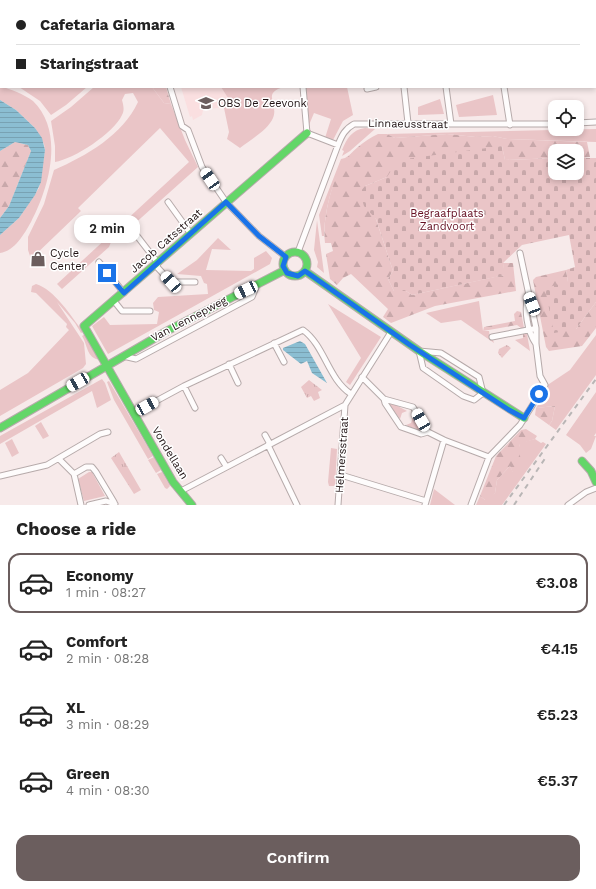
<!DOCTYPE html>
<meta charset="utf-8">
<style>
body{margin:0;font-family:"Work Sans",sans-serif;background:#f2f2f2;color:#222;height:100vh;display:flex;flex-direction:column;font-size:15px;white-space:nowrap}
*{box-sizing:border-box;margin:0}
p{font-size:13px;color:#767676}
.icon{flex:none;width:22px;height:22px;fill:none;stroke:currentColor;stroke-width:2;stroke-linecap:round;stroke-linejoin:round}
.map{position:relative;height:505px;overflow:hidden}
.panel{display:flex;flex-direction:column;background:#fff;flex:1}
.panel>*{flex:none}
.guide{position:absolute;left:0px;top:0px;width:596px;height:88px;box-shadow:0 2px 6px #0003;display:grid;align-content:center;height:88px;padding:0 16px;background:#fff}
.buttons{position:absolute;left:548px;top:100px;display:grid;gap:8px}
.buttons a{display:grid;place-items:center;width:36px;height:36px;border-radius:8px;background:#fff;box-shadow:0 2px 6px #0003;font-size:20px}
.end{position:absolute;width:18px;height:18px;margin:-9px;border:5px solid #1a73e8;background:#fff;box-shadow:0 0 0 2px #fff}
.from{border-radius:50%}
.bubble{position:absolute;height:28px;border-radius:12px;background:#fff;box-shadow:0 2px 6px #0003;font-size:13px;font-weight:600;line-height:28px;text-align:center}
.car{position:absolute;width:12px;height:24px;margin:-12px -6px;border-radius:5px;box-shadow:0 0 3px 1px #0007;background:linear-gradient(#fff 24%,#345 0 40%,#fff 0 76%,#345 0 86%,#fff 0)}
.guide b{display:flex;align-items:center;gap:14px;height:38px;font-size:15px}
.guide b+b{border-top:1px solid #e0e0e0}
.guide i{width:10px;height:10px;background:#222}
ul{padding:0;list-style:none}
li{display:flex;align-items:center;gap:12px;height:60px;margin:0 8px 6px;padding:0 8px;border:2px solid transparent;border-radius:12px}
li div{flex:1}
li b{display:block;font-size:15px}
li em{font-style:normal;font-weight:600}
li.on{border-color:#6b5e5e}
li>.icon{width:36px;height:36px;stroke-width:1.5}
h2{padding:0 16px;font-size:18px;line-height:48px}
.button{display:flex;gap:8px;margin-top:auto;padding:8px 16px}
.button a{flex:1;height:46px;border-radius:12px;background:#6b5e5e;color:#fff;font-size:16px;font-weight:600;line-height:46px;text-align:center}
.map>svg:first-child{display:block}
</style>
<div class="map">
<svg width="596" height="505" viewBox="0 0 596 505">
<defs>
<pattern id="forest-firs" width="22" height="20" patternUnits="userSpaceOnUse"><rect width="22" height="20" fill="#eac5c7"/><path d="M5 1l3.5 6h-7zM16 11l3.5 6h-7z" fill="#c8a8aa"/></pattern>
<pattern id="cemetery-stones" width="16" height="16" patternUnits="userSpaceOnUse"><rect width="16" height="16" fill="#eac5c7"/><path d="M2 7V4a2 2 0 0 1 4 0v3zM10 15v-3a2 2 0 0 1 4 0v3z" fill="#c8a8aa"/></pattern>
<pattern id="park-tufts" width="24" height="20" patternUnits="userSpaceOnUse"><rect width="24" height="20" fill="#eac5c7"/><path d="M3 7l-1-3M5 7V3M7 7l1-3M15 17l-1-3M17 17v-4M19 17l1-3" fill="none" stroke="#c8a8aa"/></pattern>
<pattern id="water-rules" width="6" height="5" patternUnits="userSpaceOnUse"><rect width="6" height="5" fill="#8bbed2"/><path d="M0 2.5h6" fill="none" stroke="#78a2b3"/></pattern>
</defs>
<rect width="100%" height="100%" fill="#f7eaea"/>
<path fill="#fadfe0" d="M181 87H221L228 98V104L224 107 203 110 202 115 193 120 192 116 190 117Z"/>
<path fill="#eac5c7" d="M1 0H102V1H1V81Z
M173 0H254V1H173Z
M0 86C10 89 24 94 33 101 65 132 49 188 31 222 24 234 15 251 0 253V235L19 218 39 188 45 150 44 144 35 128 16 110 0 100Z
M19 87H87L66 105 51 115 40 101Z
M94 87H152L164 103 171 104 185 140 198 167 132 226 119 232 111 242 109 247 62 289 57 284 189 162 160 128 78 208 81 211 31 259 28 250V237L44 204 54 170C86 156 123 135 138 102L133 93 125 94 122 100C123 104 125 110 122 115 114 133 74 159 55 162V146L51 121 71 107Z
M221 87H284C261 93 279 104 273 118 268 130 250 140 240 148L227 139 229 132 224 108 228 104V98Z
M306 87H347L353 115 343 121 333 140 325 138 331 119 314 113 309 125Z
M493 95 497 115 459 117 456 105Z
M440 99 444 114 418 115V107Z
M365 128 375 129 350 151 342 156 344 151 342 150C347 138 352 130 365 128Z
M596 129V142L507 139 493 136 476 137 447 134 395 138 387 134Z
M354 152C333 173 325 207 324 236H322L319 215 341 159 345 158Z
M317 220 324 273 317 267 318 262 314 250Z
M218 238 231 250 212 249 206 270 251 271 254 269V258L266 251 272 258 270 264 108 354 92 326 104 317 110 325 157 324 159 312 154 310 153 303 158 297 208 294 207 284 204 283 201 276 177 274 197 260Z
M36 284C54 289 72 317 83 332L81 333 75 323 57 302 84 343 86 364 83 368 0 416V390L28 373 69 330 66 327 67 324 36 293 31 292 32 286Z
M479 301 483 331H489L490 338 493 340 494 343 461 320 441 323 426 313Z
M328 304 381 337 350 385 346 382 361 358Z
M85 334 100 360C86 358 88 345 82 336Z
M596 335V375L556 430 549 425 552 421 555 406 536 408 546 392V386L570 370Z
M102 379 105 383 111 400 97 408 92 391 0 444V436Z
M109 381 153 456 148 459 114 400 107 382Z
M596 392V433L594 436H596L591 449 586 453 580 445 566 435Z
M387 402H390L407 411 402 413 400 419 390 406 387 405Z
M413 417 421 429H424L425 432H421L406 425 411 423Z
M41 422 49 436 43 439 35 426Z
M12 439 19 453 12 457 5 443Z
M535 439 541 443 543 442 546 444 502 505H476L480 496 485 500 495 493 497 480 510 466 513 472 520 443Z
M331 448 337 449 335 486H329L328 482Z
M154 457 161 470 156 473 148 460Z
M89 472H92L105 496 84 501 78 479Z
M162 472 170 486 167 489 165 488 157 474Z
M434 489 455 505H430Z"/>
<path fill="url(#forest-firs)" d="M152 87H166L171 104 164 103Z
M378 134H387L395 138 447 134 476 137 493 136 507 139 587 142 590 157 577 158V151H555V158L505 160 502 146 387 177 365 186 393 271 388 279 394 291H406L412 295 504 275 503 263H513L516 291 435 306 391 323 383 317 388 309 351 274 343 278 337 285 330 279 326 254 333 251 331 243H325C322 222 331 182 343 164 350 152 365 140 378 134Z
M15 142 28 145 31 151 9 206 0 218V151Z
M566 270 576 329 596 302V328L582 346 549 351 546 347 533 280 536 277Z
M517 311 521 312 524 328H521L517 325 483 331 484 327 515 321 514 314Z
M523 334H527L530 351 515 340 523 338Z
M555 406 552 421 549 425 535 415 536 408Z
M526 429 537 436 535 439 520 444 519 448 521 463 513 473 510 466 497 480 495 493 489 501 485 500 480 496 496 456 521 430Z"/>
<path fill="url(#cemetery-stones)" d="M502 146 505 160 555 158V173H577V158H596V302L576 329 554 333 545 288 568 282 566 270 575 267 569 235 522 245 503 263 505 275 412 295 406 291H394L388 279 393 271 376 219 364 206 361 196V191L365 186 387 177 398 160Z"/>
<path fill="url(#park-tufts)" d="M507 345 511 348 502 358 498 353 499 349Z
M309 380 322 390 318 392 320 398 314 401 311 396 307 398 301 387Z
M119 452 141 490 134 494 111 458Z"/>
<path fill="url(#water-rules)" d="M0 100 16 110 35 128 42 138 45 150 41 182 35 195 19 218 0 235V218L9 206 31 151 28 145 15 142 0 151Z
M300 341 305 344 327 383 312 373 307 361 301 364 283 350V348Z"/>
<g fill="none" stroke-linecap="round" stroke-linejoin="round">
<defs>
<path id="street" d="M302 0V1
M358 0V1
M428 0V1
M486 0V1
M168 1V0
M170 87 182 126 188 130 202 167 226 202 259 236 286 257
M303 87 307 133 338 145
M404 87 408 123
M446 87 451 124
M504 87 510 125
M367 89 376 87
M577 123 596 122
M168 202 191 234
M134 232 158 263 157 267 171 282H195
M298 252 338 145C342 135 345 129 354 124H555
M99 262 124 293
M528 294C524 310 527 331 536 344
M114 301 122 311H150
M492 337 533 329
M274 343 284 362
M419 351 441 353 479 377 483 393 474 400 463 396 423 368Z
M123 356 136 359 252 297 257 285
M229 364 238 383
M362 377 384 399 385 403 401 427 421 434 428 432
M184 386 195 408
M384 399 413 407 428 432 444 440 489 457
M134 413 184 386 303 330C325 346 328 379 351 394
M265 435 270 444
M268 445 297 505
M221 458 226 466
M59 459 74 474
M341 475 426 501
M0 476 47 465 100 434 108 432
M181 491 345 405
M81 505 74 474 86 467H92L96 472 114 502
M89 505 106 501 115 504
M338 505 345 405 391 332
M425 505 444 440
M471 505 489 457 520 425 545 385 540 376 536 344V328L520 253
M568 505 586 492 596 488"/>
<path id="fast" d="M283 264a12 12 0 1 1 24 0a12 12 0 1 1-24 0Z
M305 271 419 351 524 418
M0 428 167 331 285 270
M582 461 591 471 596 482
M192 505 173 482 84 326 307 133"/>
</defs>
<use href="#street" stroke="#b6aaaa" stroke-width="7"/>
<use href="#fast" stroke="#b6aaaa" stroke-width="9"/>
<use href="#street" stroke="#fefcfc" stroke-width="5"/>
<use href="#fast" stroke="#63d668" stroke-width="7"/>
<path stroke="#b9b6b6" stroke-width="2" stroke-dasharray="5 5" stroke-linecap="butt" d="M504 505 596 379
M514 505 546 457"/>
</g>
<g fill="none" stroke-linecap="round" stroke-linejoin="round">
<path stroke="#1a73e8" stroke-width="5" d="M107 273 124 293 226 202 259 236 286 257 283 266 287 273 298 276 305 271 410 345 509 410 524 418 539 394"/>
</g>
<defs>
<symbol id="school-bare" viewBox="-9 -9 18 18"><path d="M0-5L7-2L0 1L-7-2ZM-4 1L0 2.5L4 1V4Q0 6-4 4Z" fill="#6b5e5e" stroke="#fff" stroke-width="2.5" paint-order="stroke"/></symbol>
<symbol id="shop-bare" viewBox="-9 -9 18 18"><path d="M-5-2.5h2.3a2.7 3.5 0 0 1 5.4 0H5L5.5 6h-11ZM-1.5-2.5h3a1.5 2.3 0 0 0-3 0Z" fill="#6b5e5e" stroke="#fff" stroke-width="2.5" paint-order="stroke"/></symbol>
</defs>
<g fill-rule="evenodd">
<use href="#school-bare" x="195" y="92" width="22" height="22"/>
<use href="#shop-bare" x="27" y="248" width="22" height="22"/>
</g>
<g text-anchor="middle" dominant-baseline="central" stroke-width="3" stroke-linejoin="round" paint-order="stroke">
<g font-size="11" fill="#1f1213" stroke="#fff" text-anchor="start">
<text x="218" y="103">OBS De Zeevonk</text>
<text x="50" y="253">Cycle<tspan x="50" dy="13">Center</tspan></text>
</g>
<g font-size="11" fill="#1f1213" stroke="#fff">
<text transform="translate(408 124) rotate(1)">Linnaeusstraat</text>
<text transform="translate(166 241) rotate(-41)">Jacob Catsstraat</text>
<text transform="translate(189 319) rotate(-28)">Van Lennepweg</text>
<text transform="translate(170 453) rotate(59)">Vondellaan</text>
<text transform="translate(342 455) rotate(-86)">Helmersstraat</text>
</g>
<g font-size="11" fill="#650f22" stroke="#fff">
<text x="447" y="213">Begraafplaats<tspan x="447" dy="13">Zandvoort</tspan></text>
</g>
</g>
</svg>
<div class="buttons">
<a><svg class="icon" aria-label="locate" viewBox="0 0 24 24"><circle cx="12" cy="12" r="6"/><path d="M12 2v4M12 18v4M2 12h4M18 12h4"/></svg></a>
<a><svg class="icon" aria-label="layers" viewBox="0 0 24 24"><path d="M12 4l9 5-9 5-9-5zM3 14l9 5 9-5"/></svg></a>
</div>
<i class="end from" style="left:539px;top:394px"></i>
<i class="end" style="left:107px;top:273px"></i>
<div class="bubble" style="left:74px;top:215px;width:66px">2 min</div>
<i class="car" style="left:210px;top:179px;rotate:326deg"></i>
<i class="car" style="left:171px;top:282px;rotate:318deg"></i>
<i class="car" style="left:246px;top:290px;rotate:245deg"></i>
<i class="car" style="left:532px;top:304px;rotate:339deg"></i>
<i class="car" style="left:78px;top:382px;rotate:240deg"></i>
<i class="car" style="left:147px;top:406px;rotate:61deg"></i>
<i class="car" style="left:421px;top:420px;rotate:330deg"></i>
<div class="guide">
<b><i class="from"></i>Cafetaria Giomara</b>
<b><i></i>Staringstraat</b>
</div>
</div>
<section class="panel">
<h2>Choose a ride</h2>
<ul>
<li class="on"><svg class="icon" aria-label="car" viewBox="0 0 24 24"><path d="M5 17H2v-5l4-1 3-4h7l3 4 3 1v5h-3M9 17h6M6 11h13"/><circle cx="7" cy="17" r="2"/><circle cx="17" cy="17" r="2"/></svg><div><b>Economy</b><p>1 min · 08:27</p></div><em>€3.08</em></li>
<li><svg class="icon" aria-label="car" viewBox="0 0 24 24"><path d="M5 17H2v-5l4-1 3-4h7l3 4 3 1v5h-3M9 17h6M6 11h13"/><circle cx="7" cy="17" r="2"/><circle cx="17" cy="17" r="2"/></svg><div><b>Comfort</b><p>2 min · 08:28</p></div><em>€4.15</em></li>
<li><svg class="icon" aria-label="car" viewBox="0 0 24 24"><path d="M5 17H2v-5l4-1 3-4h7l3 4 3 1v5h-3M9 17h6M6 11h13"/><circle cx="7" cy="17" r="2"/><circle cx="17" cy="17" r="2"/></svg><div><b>XL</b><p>3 min · 08:29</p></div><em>€5.23</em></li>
<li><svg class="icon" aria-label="car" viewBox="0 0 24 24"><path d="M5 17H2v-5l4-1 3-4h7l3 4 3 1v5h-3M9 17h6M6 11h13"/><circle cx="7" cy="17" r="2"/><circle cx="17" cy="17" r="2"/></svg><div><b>Green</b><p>4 min · 08:30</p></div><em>€5.37</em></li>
</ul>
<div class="button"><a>Confirm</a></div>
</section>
